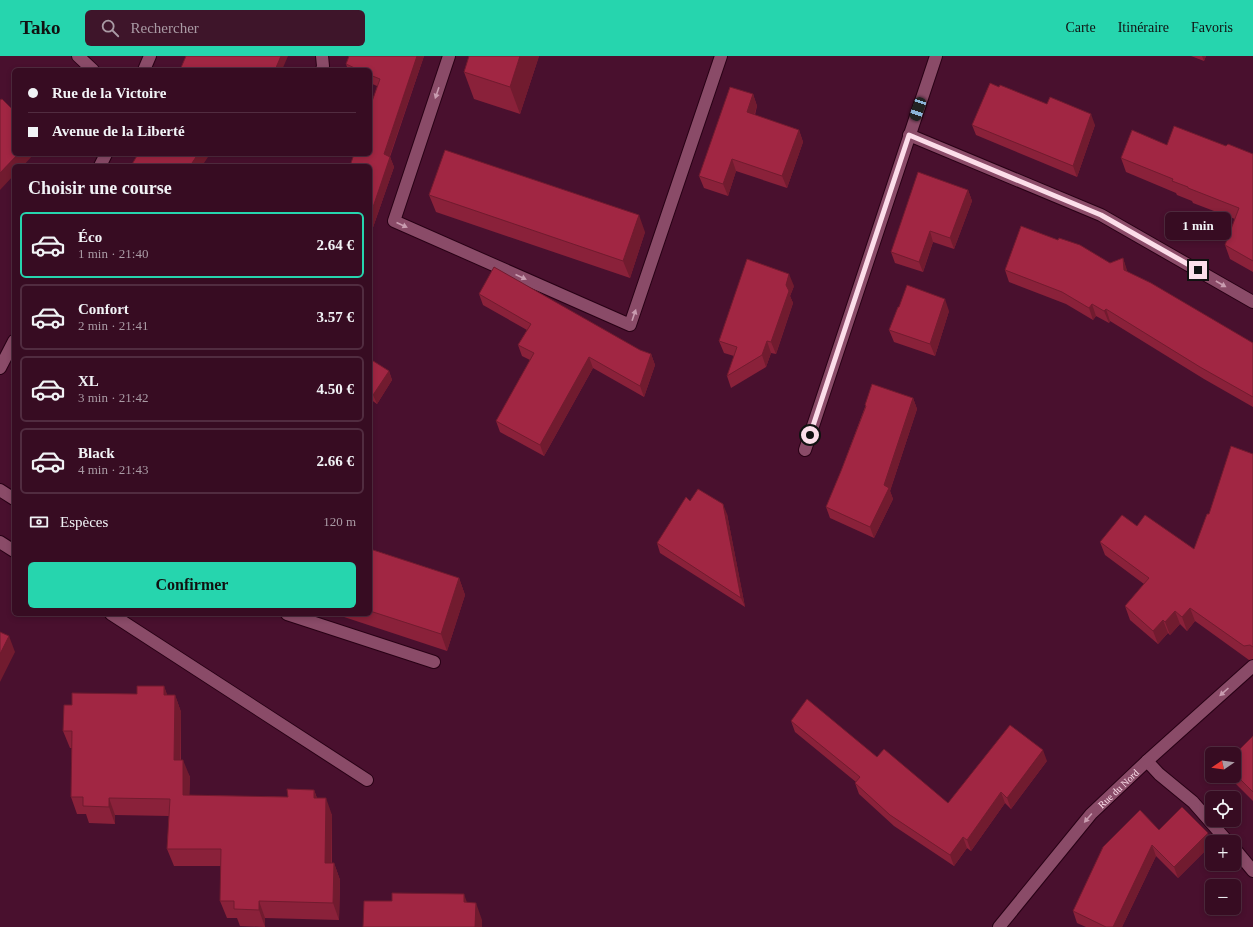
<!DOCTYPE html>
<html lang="fr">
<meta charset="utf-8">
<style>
body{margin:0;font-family:Georgia,serif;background:#3e152a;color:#f1f3f6;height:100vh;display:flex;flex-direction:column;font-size:15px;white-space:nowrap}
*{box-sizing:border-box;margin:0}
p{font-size:13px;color:#aa9ba5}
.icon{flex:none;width:22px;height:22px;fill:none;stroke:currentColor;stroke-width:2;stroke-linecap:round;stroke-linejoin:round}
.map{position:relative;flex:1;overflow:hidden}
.drawer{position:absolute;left:12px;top:108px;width:360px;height:452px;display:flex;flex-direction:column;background:#370c22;border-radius:6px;box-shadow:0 2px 6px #0003,0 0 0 1px #512c40}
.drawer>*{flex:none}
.banner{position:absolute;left:12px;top:12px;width:360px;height:88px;border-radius:6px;box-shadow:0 2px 6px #0003,0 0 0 1px #512c40;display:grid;align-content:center;height:88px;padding:0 16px;background:#370c22}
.needle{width:26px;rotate:257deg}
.controls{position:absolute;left:1205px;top:691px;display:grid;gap:8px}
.controls a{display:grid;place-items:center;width:36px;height:36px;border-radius:6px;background:#370c22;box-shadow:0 2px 6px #0003,0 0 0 1px #512c40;font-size:20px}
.end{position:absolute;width:18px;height:18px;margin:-9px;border:5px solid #fcdeea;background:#111;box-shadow:0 0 0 2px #111}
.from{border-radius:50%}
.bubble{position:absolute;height:28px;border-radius:6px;background:#370c22;box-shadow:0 2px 6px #0003,0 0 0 1px #512c40;font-size:13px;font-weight:600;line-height:28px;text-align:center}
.car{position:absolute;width:12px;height:24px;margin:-12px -6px;border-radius:5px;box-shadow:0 0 3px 1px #0007;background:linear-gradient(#222 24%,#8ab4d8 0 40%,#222 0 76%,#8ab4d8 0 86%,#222 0)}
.banner b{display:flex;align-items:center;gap:14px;height:38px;font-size:15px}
.banner b+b{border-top:1px solid #512c40}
.banner i{width:10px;height:10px;background:#f1f3f6}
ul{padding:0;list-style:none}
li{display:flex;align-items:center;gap:12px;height:66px;margin:0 8px 6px;padding:0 8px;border:2px solid #512c40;border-radius:6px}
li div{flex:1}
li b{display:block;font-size:15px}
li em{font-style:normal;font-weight:600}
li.current{border-color:#26d5ae}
li>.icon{width:36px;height:36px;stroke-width:1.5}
h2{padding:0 16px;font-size:18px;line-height:48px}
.pay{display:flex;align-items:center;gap:10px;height:44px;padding:0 16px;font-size:15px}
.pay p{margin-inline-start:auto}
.action{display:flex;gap:8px;margin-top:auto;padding:8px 16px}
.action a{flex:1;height:46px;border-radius:6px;background:#26d5ae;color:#111;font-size:16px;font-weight:600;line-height:46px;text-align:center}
header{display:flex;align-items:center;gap:24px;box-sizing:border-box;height:56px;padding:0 20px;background:#26d5ae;color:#111}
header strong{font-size:19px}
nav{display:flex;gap:22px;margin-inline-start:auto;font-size:14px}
.search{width:280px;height:36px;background:#3e152a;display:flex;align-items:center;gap:10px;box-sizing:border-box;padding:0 14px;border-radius:6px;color:#aa9ba5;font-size:15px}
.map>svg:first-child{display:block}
</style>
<header>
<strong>Tako</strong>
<div class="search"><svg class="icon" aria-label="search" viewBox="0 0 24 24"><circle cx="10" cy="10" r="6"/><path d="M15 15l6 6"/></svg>Rechercher</div>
<nav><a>Carte</a><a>Itinéraire</a><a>Favoris</a></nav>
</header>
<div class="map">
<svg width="1253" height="871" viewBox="0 0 1253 871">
<rect width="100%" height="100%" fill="#49102e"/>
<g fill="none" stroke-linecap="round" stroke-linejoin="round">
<defs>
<path id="service" d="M449 0 394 165 630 269 721 0
M322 14 323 10 322 0
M0 434 14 443
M0 486 14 495
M111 558 367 724
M287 558 434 606
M1147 705 1159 718 1193 746 1228 786
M1234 792 1253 815"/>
<g id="minor">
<path d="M78 0 93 14"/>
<path d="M909 79 1101 159 1253 246"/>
<path d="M805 394 936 0"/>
<path id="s1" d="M999 871 1091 758 1147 705 1253 610"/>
</g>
<path id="tertiary" d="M144 14 150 0
M100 110 106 98
M0 312 14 285"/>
</defs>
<use href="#service" stroke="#280115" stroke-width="14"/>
<use href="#minor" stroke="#280115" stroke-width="14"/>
<use href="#tertiary" stroke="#280115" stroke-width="14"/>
<use href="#service" stroke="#8a4b68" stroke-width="12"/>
<use href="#minor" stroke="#8a4b68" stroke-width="12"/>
<use href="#tertiary" stroke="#8a4b68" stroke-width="12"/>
</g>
<path fill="#8a213a" d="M424 0 390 101 394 111 370 180V110L377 30 370 27V14H348L346 8Z
M539 0 520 58 474 43 464 16Z
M1191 0H1206L1204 5Z
M999 31 1095 69 1077 121 976 79 972 69Z
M753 38 757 50 755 59 799 74 803 86 787 132 736 115 728 140 704 132 699 120Z
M1167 89 1226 90 1253 98V216L1230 203 1225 189 1235 163 1193 147 1192 145 1177 139 1176 137 1126 116 1121 102Z
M968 134 972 145 954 193 933 186 923 216 895 207 891 196Z
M429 139 645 176 630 222 436 156Z
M1123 202 1127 216 1253 287V351L1204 323 1110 265 1109 267 1096 260 1093 264 1066 248 1009 226 1005 214 1110 207Z
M794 230 790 240 793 247 776 298 771 297 766 311 731 332 727 320 734 300 724 297 719 285Z
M479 238 651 298 655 309 644 341 593 312 544 400 500 376 496 365 530 304 522 300 518 289 527 274 483 249Z
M949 255 935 300 894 286 889 274Z
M370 303 389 315 392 324 377 348 370 343Z
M913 342 917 353 890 435 893 443 874 482 830 462 826 451 841 415 865 351V349Z
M1253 398V603L1249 604 1195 565 1187 575 1180 568 1170 579 1168 577 1158 588 1130 564 1125 550 1144 528 1105 499 1100 486 1137 470 1194 493 1209 458Z
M690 445 727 458 745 551 660 497 657 487Z
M370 493 459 522 465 539 447 595 335 558H370Z
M164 630 167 639H175L181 656V704L190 721 189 739 288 741 314 734 317 742 332 759V807H334L340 824 339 864 265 862V871L240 870 237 862H227L220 845 221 810H174L167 793 169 760 115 759V768L89 767 86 758H77L71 741 72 692H70L63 675 72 649 137 638Z
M791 665 877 701 948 747 1047 705 1011 753 1005 747 971 795 967 792 954 810 894 770 859 738 855 727 856 726 795 676Z
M1253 680V745L1229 721V720H1234V699Z
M1159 774 1212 788 1178 822 1156 800 1122 871H1086L1077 867 1073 855Z"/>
<path fill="#711b2f" d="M281 0H288L282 14H275Z
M417 0H424L387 108 384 98Z
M520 0H539L520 58 510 31Z
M1202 0H1206L1204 5Z
M753 38 757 50 751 68 747 56Z
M1091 58 1095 69 1077 121 1073 110Z
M799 74 803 86 787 132 782 120Z
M18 98H34L23 110H14V119L0 134V117Z
M198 98H207L208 101 202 110H190Z
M390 101 394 111 370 180V160Z
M732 103 736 115 728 140 723 128Z
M968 134 972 145 954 193 950 182Z
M639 159 645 176 630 222 623 205Z
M930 175 933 186 923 216 919 206Z
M1123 202 1127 214 1128 226 1124 214Z
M789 218 794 230 790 240 793 247 776 298 771 286 786 229Z
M945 243 949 255 935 300 930 288Z
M1092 248 1096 260 1093 264 1089 252Z
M1106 253 1110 265 1109 267 1104 255Z
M767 285 771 297 766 311 762 299Z
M651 298 655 309 644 341 640 330Z
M589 301 593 312 544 400 540 389Z
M389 315 392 324 377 348 373 339Z
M913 342 917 353 890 435 893 443 874 482 870 471Z
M723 448 727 458 745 551 741 542Z
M459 522 465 539 447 595 441 578Z
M1190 552 1195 565 1187 575 1182 561Z
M1175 555 1180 568 1170 579 1165 566Z
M1163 564 1168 577 1158 588 1153 575Z
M9 580 15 596 0 626V598Z
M164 630 170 647 164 639Z
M175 639 181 656 180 721 174 704Z
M1043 694 1047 705 1011 753 1007 742Z
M183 704 190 721 189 756 183 739Z
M314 734 320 751 314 742Z
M1001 736 1005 747 971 795 967 784Z
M109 742 115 759V768L109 751Z
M326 742 332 759 331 825 325 807Z
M1208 777 1212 788 1178 822 1174 811Z
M963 781 967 792 954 810 950 799Z
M1152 789 1156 800 1122 871H1113Z
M334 807 340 824 339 864 333 847Z
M464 838 470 855 464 846Z
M259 845 265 862V871L259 854Z
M476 847 482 864V871H475Z"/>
<path fill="#a12643" stroke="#711b2f" d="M186 0H281L275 14H180Z
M349 0H417L384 98 390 101 370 160V110H350L354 98H370V51L380 23 370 19V14H359L346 8Z
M469 0H520L510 31 464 16Z
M990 27 999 31 1000 29 1047 48 1050 41 1091 58 1073 110 972 69Z
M730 31 753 38 747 56 799 74 782 120 732 103 723 128 699 120Z
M2 43 14 55V98H18L0 117V44Z
M1174 70 1226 90 1228 88 1253 98V205L1225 189 1239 152 1188 132V131L1172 125 1173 123 1121 102 1132 74 1167 89Z
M445 94 639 159 623 205 429 139Z
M138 98H198L190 110H131Z
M918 116 968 134 950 182 930 175 919 206 891 196Z
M1021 170 1058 184 1059 182 1080 189 1110 207 1123 202 1124 214 1151 227 1253 287V341L1200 311 1106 253 1104 255 1092 248 1089 252 1062 236 1005 214Z
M747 203 789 218 786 229 789 235 771 286 767 285 762 299 727 320 737 291 719 285Z
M494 211 640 294 651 298 640 330 589 301 540 389 496 365 534 297 518 289 531 268 479 238Z
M907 229 945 243 930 288 889 274 898 251H899Z
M370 303 389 315 373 339 370 336Z
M872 328 913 342 884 429 889 432 870 471 826 451 841 415 866 350 865 349Z
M1231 390 1253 398V591L1250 589 1244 590 1190 552 1182 561 1175 555 1165 566 1163 564 1153 575 1125 550 1149 522 1100 486 1122 459 1137 470 1145 459 1194 493 1207 458H1209Z
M698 433 723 448 741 542 657 487 686 441 690 445Z
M370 493 459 522 441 578 370 555Z
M0 576 9 580 0 598Z
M137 630H164V639H175L174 704H183V739L288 741 287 733 314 734V742H326L325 807H334L333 847 259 845V854L234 853V845H220L221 793H167L170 743 109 742V751L83 750V741H71L72 675H63L64 649H72V637L137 638Z
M807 643 877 701 884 693 948 747 1010 669 1043 694 1007 742 1001 736 967 784 963 781 950 799 890 759 855 727 860 721 791 665Z
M1253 680V736L1234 717V699Z
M1182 751 1208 777 1174 811 1152 789 1113 871H1106L1073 855 1103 791 1140 754 1159 774Z
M392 837 464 838V846L476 847 475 871H363L364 845H392Z"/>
<defs><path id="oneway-solid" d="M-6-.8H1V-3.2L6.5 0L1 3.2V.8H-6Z"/></defs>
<g fill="#c99cb0">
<use href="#oneway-solid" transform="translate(437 37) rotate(109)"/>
<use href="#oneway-solid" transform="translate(402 169) rotate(24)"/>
<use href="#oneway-solid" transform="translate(521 221) rotate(24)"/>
<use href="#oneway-solid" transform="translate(1221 228) rotate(30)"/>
<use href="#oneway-solid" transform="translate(634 259) rotate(-71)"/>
<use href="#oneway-solid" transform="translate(1224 636) rotate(138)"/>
<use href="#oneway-solid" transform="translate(1088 762) rotate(130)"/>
</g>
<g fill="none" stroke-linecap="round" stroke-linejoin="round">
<path stroke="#fcdeea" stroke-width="5" d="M810 379 909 79 1101 159 1198 214"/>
</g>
<g text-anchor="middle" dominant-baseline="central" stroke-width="3" stroke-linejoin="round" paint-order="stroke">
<g font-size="10" fill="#fcdeea" stroke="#210814">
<text stroke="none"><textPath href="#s1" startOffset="183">Rue du Nord</textPath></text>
</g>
</g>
</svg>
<div class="controls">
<a><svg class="needle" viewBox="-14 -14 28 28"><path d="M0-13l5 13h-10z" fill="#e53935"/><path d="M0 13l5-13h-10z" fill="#aa9ba5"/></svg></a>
<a><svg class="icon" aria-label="locate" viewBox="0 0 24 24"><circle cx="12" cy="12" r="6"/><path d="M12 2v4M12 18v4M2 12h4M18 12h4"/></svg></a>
<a>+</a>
<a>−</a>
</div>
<i class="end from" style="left:810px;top:379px"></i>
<i class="end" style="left:1198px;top:214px"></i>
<div class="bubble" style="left:1165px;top:156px;width:66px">1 min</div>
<i class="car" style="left:918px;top:53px;rotate:199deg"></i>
<div class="banner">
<b><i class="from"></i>Rue de la Victoire</b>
<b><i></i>Avenue de la Liberté</b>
</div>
<section class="drawer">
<h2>Choisir une course</h2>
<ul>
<li class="current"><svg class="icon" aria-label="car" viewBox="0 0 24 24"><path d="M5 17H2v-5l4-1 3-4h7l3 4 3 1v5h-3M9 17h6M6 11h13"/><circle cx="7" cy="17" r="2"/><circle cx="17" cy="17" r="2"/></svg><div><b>Éco</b><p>1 min · 21:40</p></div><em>2.64 €</em></li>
<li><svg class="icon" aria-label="car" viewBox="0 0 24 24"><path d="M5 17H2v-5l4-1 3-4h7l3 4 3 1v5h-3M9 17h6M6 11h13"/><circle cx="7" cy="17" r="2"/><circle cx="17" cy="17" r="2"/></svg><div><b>Confort</b><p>2 min · 21:41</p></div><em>3.57 €</em></li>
<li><svg class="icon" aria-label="car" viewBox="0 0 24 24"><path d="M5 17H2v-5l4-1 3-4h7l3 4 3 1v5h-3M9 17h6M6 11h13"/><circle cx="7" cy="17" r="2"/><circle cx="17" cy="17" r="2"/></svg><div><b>XL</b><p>3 min · 21:42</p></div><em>4.50 €</em></li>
<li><svg class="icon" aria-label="car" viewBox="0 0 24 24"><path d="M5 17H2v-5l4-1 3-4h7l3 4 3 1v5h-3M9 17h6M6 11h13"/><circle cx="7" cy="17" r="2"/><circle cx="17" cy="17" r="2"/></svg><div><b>Black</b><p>4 min · 21:43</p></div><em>2.66 €</em></li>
</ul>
<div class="pay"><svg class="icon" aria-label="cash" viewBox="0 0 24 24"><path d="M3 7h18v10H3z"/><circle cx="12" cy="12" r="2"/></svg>Espèces<p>120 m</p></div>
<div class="action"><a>Confirmer</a></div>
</section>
</div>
